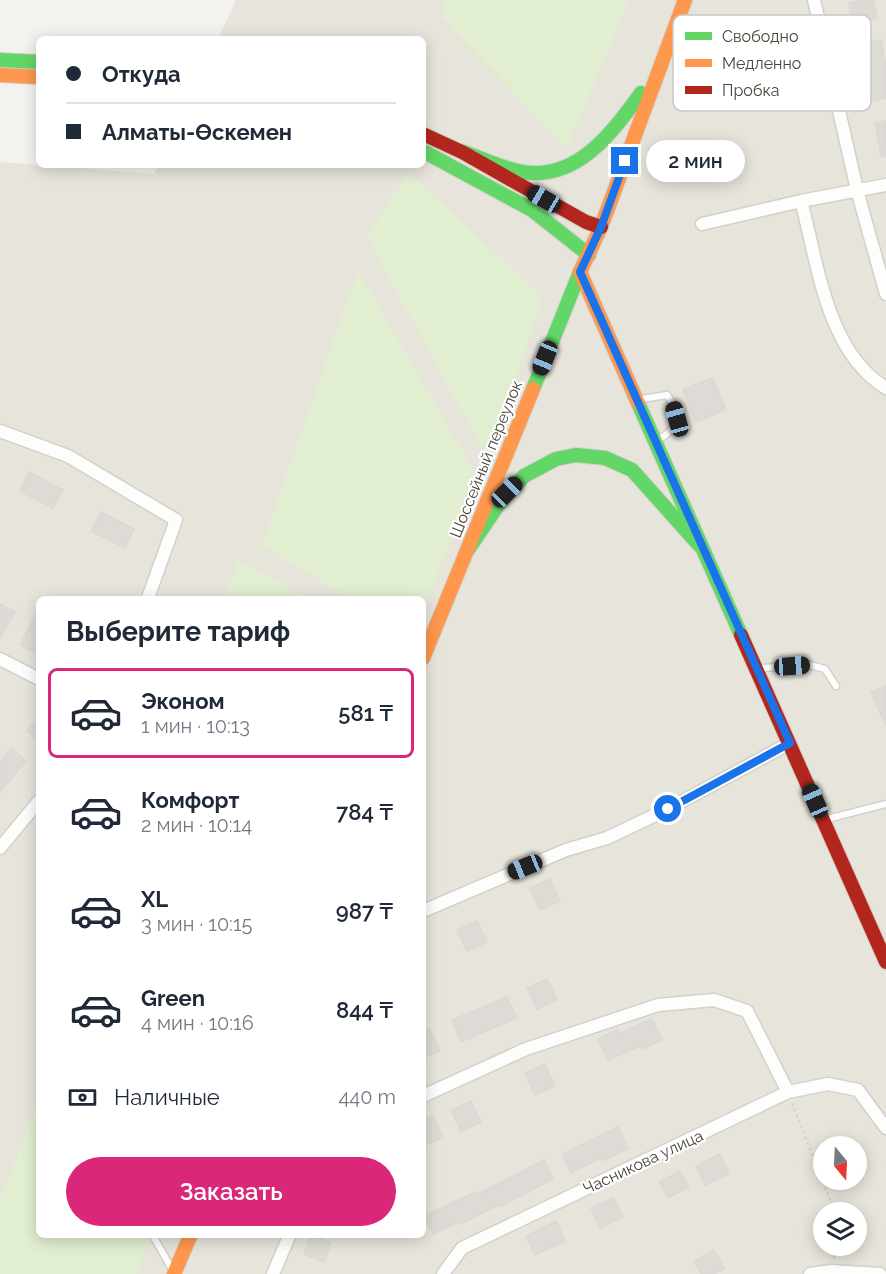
<!DOCTYPE html>
<html lang="ru">
<meta charset="utf-8">
<style>
body{margin:0;font-family:Raleway,sans-serif;background:#f2f2f3;color:#1f2937;height:100vh;display:flex;flex-direction:column;font-size:22px;white-space:nowrap}
*{box-sizing:border-box;margin:0}
p{font-size:20px;color:#747a83}
.icon{flex:none;width:33px;height:33px;fill:none;stroke:currentColor;stroke-width:2;stroke-linecap:round;stroke-linejoin:round}
.map{position:relative;flex:1;overflow:hidden}
.sheet{position:absolute;left:36px;top:596px;width:390px;height:642px;display:flex;flex-direction:column;background:#fff;border-radius:9px;box-shadow:0 3px 15px #0003}
.sheet>*{flex:none}
.hud{position:absolute;left:36px;top:36px;width:390px;height:132px;border-radius:9px;box-shadow:0 3px 15px #0003;display:grid;align-content:center;height:132px;padding:0 30px;background:#fff}
.needle{width:39px;rotate:162deg}
.fabs{position:absolute;left:813px;top:1136px;display:grid;gap:12px}
.fabs a{display:grid;place-items:center;width:54px;height:54px;border-radius:50%;background:#fff;box-shadow:0 3px 15px #0003;font-size:30px}
.end{position:absolute;width:27px;height:27px;margin:-14px;border:8px solid #1a73e8;background:#fff;box-shadow:0 0 0 3px #fff}
.from{border-radius:50%}
.bubble{position:absolute;height:42px;border-radius:21px;background:#fff;box-shadow:0 3px 15px #0003;font-size:20px;font-weight:600;line-height:42px;text-align:center}
.car{position:absolute;width:18px;height:36px;margin:-18px -9px;border-radius:8px;box-shadow:0 0 4px 2px #0007;background:linear-gradient(#222 24%,#8ab4d8 0 40%,#222 0 76%,#8ab4d8 0 86%,#222 0)}
.hud b{display:flex;align-items:center;gap:21px;height:57px;font-size:22px}
.hud b+b{border-top:2px solid #e0e1e3}
.hud i{width:15px;height:15px;background:#1f2937}
ul{padding:0;list-style:none}
li{display:flex;align-items:center;gap:18px;height:90px;margin:0 12px 9px;padding:0 18px;border:3px solid transparent;border-radius:9px}
li div{flex:1}
li b{display:block;font-size:22px}
li em{font-style:normal;font-weight:600}
li.active{border-color:#db2777}
li>.icon{width:54px;height:54px;stroke-width:1.5}
h2{padding:0 30px;font-size:27px;line-height:72px}
.pay{display:flex;align-items:center;gap:15px;height:66px;padding:0 30px;font-size:22px}
.pay p{margin-inline-start:auto}
.cta{display:flex;gap:12px;margin-top:auto;padding:12px 30px}
.cta a{flex:1;height:69px;border-radius:36px;background:#db2777;color:#fff;font-size:24px;font-weight:600;line-height:69px;text-align:center}
.map>svg:first-child{display:block}
</style>
<div class="map">
<svg width="886" height="1274" viewBox="0 0 886 1274">
<rect width="100%" height="100%" fill="#f4f2ee"/>
<path fill="#e7e4dc" fill-rule="evenodd" d="M236 0H886V1274H0V162L154 174 159 165H423V39H218ZM39 598H423V1234H39ZM824 1146H856V1179H824ZM824 1212H856V1245H824Z"/>
<path fill="#e1eecf" d="M447 0H629L567 148 441 16Z
M409 172 542 297 490 463 367 237Z
M358 271 478 478 423 608V598H350L262 545Z
M238 561 309 598H225Z
M39 1102V1234L152 1235 136 1274H0V1197Z"/>
<path fill="#dedbd6" stroke="#dcd9d4" stroke-width="1.5" d="M861 0H873L877 18 853 22 849 3Z
M881 40 886 65V98L871 101 859 44Z
M886 121V156H881L875 123Z
M713 378 726 410 695 422 683 389Z
M29 472 63 490 53 508 20 491Z
M101 512 134 529 125 548 91 531Z
M0 604 15 612 0 639Z
M39 609V655L20 645Z
M886 686V726L871 692Z
M39 717V741L27 731Z
M11 748 26 761 0 792V762Z
M550 879 560 901 540 910 530 888Z
M477 921 487 942 467 951 457 930Z
M547 979 557 1000 537 1009 527 988Z
M507 997 517 1018 461 1042 452 1020Z
M652 1019 662 1040 642 1049 640 1046 608 1060 598 1039 618 1029 620 1033Z
M430 1029 440 1051 423 1058V1032Z
M545 1064 555 1086 535 1095 525 1073Z
M471 1101 481 1122 461 1132 451 1110Z
M433 1115 443 1137 423 1146V1119Z
M618 1127 628 1149 602 1161 601 1158 571 1173 562 1154Z
M720 1154 729 1174 705 1185 696 1166Z
M544 1160 553 1179 501 1206 500 1204 461 1224 460 1221 434 1234 424 1216 475 1192 476 1195Z
M680 1171 689 1187 668 1198 659 1182Z
M614 1198 623 1217 600 1228 591 1208Z
M556 1221 565 1241 535 1255 526 1236Z
M311 1235 331 1243 324 1262 304 1254Z
M714 1250 724 1269 714 1274H701L694 1261Z"/>
<g fill="none" stroke-linecap="round" stroke-linejoin="round">
<defs>
<path id="lane" d="M642 399 667 395C681 416 680 427 658 440
M761 668 810 665 825 669 836 686
M827 819 886 804
M152 1234 173 1271"/>
<path id="street" d="M814 0 857 190 886 294
M801 201C818 263 826 351 886 388
M702 224 801 201 886 185
M0 431 68 456 176 520 148 598
M0 659 39 679
M0 848 39 801
M423 911 566 850 607 838 668 809 790 743
M423 1096 526 1049 658 1005 714 1000 747 1011 788 1092
M273 1274 290 1234
M443 1274 462 1248 788 1092 828 1084 858 1090 886 1128
M810 1274 831 1271 880 1274"/>
<path id="fast" d="M0 60 39 62
M423 151 532 210 589 255
M461 151C481 158 501 168 522 172 577 181 612 133 641 93
M533 389 580 272
M638 403 741 635
M467 551 499 504 524 476 556 459 576 455 605 458 632 470 699 545"/>
<path id="slow" d="M0 75 39 77
M638 403 580 272 601 227 685 0
M423 658 533 389
M174 1274 191 1234"/>
<path id="jam" d="M423 134 462 152 586 222 601 227
M741 635 886 962"/>
</defs>
<use href="#lane" stroke="#d2d0cb" stroke-width="9"/>
<use href="#street" stroke="#d2d0cb" stroke-width="15"/>
<use href="#fast" stroke="#d3cfc5" stroke-width="16"/>
<use href="#slow" stroke="#d3cfc5" stroke-width="16"/>
<use href="#jam" stroke="#d3cfc5" stroke-width="16"/>
<path stroke="#d3d2cc" stroke-width="2" stroke-dasharray="3 3" stroke-linecap="butt" d="M792 1103 835 1212
M834 1259 837 1245"/>
<use href="#lane" stroke="#fdfdfc" stroke-width="6"/>
<use href="#street" stroke="#fdfdfc" stroke-width="12"/>
<use href="#fast" stroke="#63d668" stroke-width="14"/>
<use href="#slow" stroke="#ff974d" stroke-width="14"/>
<use href="#jam" stroke="#b3261e" stroke-width="14"/>
</g>
<g fill="none" stroke-linecap="round" stroke-linejoin="round">
<path stroke="#1a73e8" stroke-width="8" d="M625 161 601 227 580 272 790 743 668 809"/>
</g>
<g text-anchor="middle" dominant-baseline="central" stroke-width="4.5" stroke-linejoin="round" paint-order="stroke">
<g font-size="16" fill="#4b4439" stroke="#fff">
<text transform="translate(486 459) rotate(-68)">Шоссейный переулок</text>
<text transform="translate(643 1162) rotate(-25)">Часникова улица</text>
</g>
</g>
<rect x="673" y="15" width="198" height="96" rx="9" fill="#fff" stroke="#c9c7c4" stroke-width="1.5"/>
<rect x="685" y="32" width="27" height="8" fill="#63d668"/>
<rect x="685" y="59" width="27" height="8" fill="#ff974d"/>
<rect x="685" y="86" width="27" height="8" fill="#b3261e"/>
<g font-size="16" fill="#4b4439">
<text x="722" y="42">Свободно</text>
<text x="722" y="69">Медленно</text>
<text x="722" y="96">Пробка</text>
</g>
</svg>
<div class="fabs">
<a><svg class="needle" viewBox="-14 -14 28 28"><path d="M0-13l5 13h-10z" fill="#e53935"/><path d="M0 13l5-13h-10z" fill="#747a83"/></svg></a>
<a><svg class="icon" aria-label="layers" viewBox="0 0 24 24"><path d="M12 4l9 5-9 5-9-5zM3 14l9 5 9-5"/></svg></a>
</div>
<i class="end from" style="left:668px;top:809px"></i>
<i class="end" style="left:625px;top:161px"></i>
<div class="bubble" style="left:646px;top:140px;width:99px">2 мин</div>
<i class="car" style="left:544px;top:199px;rotate:300deg"></i>
<i class="car" style="left:545px;top:358px;rotate:202deg"></i>
<i class="car" style="left:677px;top:419px;rotate:344deg"></i>
<i class="car" style="left:507px;top:492px;rotate:45deg"></i>
<i class="car" style="left:792px;top:666px;rotate:86deg"></i>
<i class="car" style="left:815px;top:801px;rotate:336deg"></i>
<i class="car" style="left:525px;top:867px;rotate:248deg"></i>
<div class="hud">
<b><i class="from"></i>Откуда</b>
<b><i></i>Алматы-Өскемен</b>
</div>
<section class="sheet">
<h2>Выберите тариф</h2>
<ul>
<li class="active"><svg class="icon" aria-label="car" viewBox="0 0 24 24"><path d="M5 17H2v-5l4-1 3-4h7l3 4 3 1v5h-3M9 17h6M6 11h13"/><circle cx="7" cy="17" r="2"/><circle cx="17" cy="17" r="2"/></svg><div><b>Эконом</b><p>1 мин · 10:13</p></div><em>581 ₸</em></li>
<li><svg class="icon" aria-label="car" viewBox="0 0 24 24"><path d="M5 17H2v-5l4-1 3-4h7l3 4 3 1v5h-3M9 17h6M6 11h13"/><circle cx="7" cy="17" r="2"/><circle cx="17" cy="17" r="2"/></svg><div><b>Комфорт</b><p>2 мин · 10:14</p></div><em>784 ₸</em></li>
<li><svg class="icon" aria-label="car" viewBox="0 0 24 24"><path d="M5 17H2v-5l4-1 3-4h7l3 4 3 1v5h-3M9 17h6M6 11h13"/><circle cx="7" cy="17" r="2"/><circle cx="17" cy="17" r="2"/></svg><div><b>XL</b><p>3 мин · 10:15</p></div><em>987 ₸</em></li>
<li><svg class="icon" aria-label="car" viewBox="0 0 24 24"><path d="M5 17H2v-5l4-1 3-4h7l3 4 3 1v5h-3M9 17h6M6 11h13"/><circle cx="7" cy="17" r="2"/><circle cx="17" cy="17" r="2"/></svg><div><b>Green</b><p>4 мин · 10:16</p></div><em>844 ₸</em></li>
</ul>
<div class="pay"><svg class="icon" aria-label="cash" viewBox="0 0 24 24"><path d="M3 7h18v10H3z"/><circle cx="12" cy="12" r="2"/></svg>Наличные<p>440 m</p></div>
<div class="cta"><a>Заказать</a></div>
</section>
</div>
